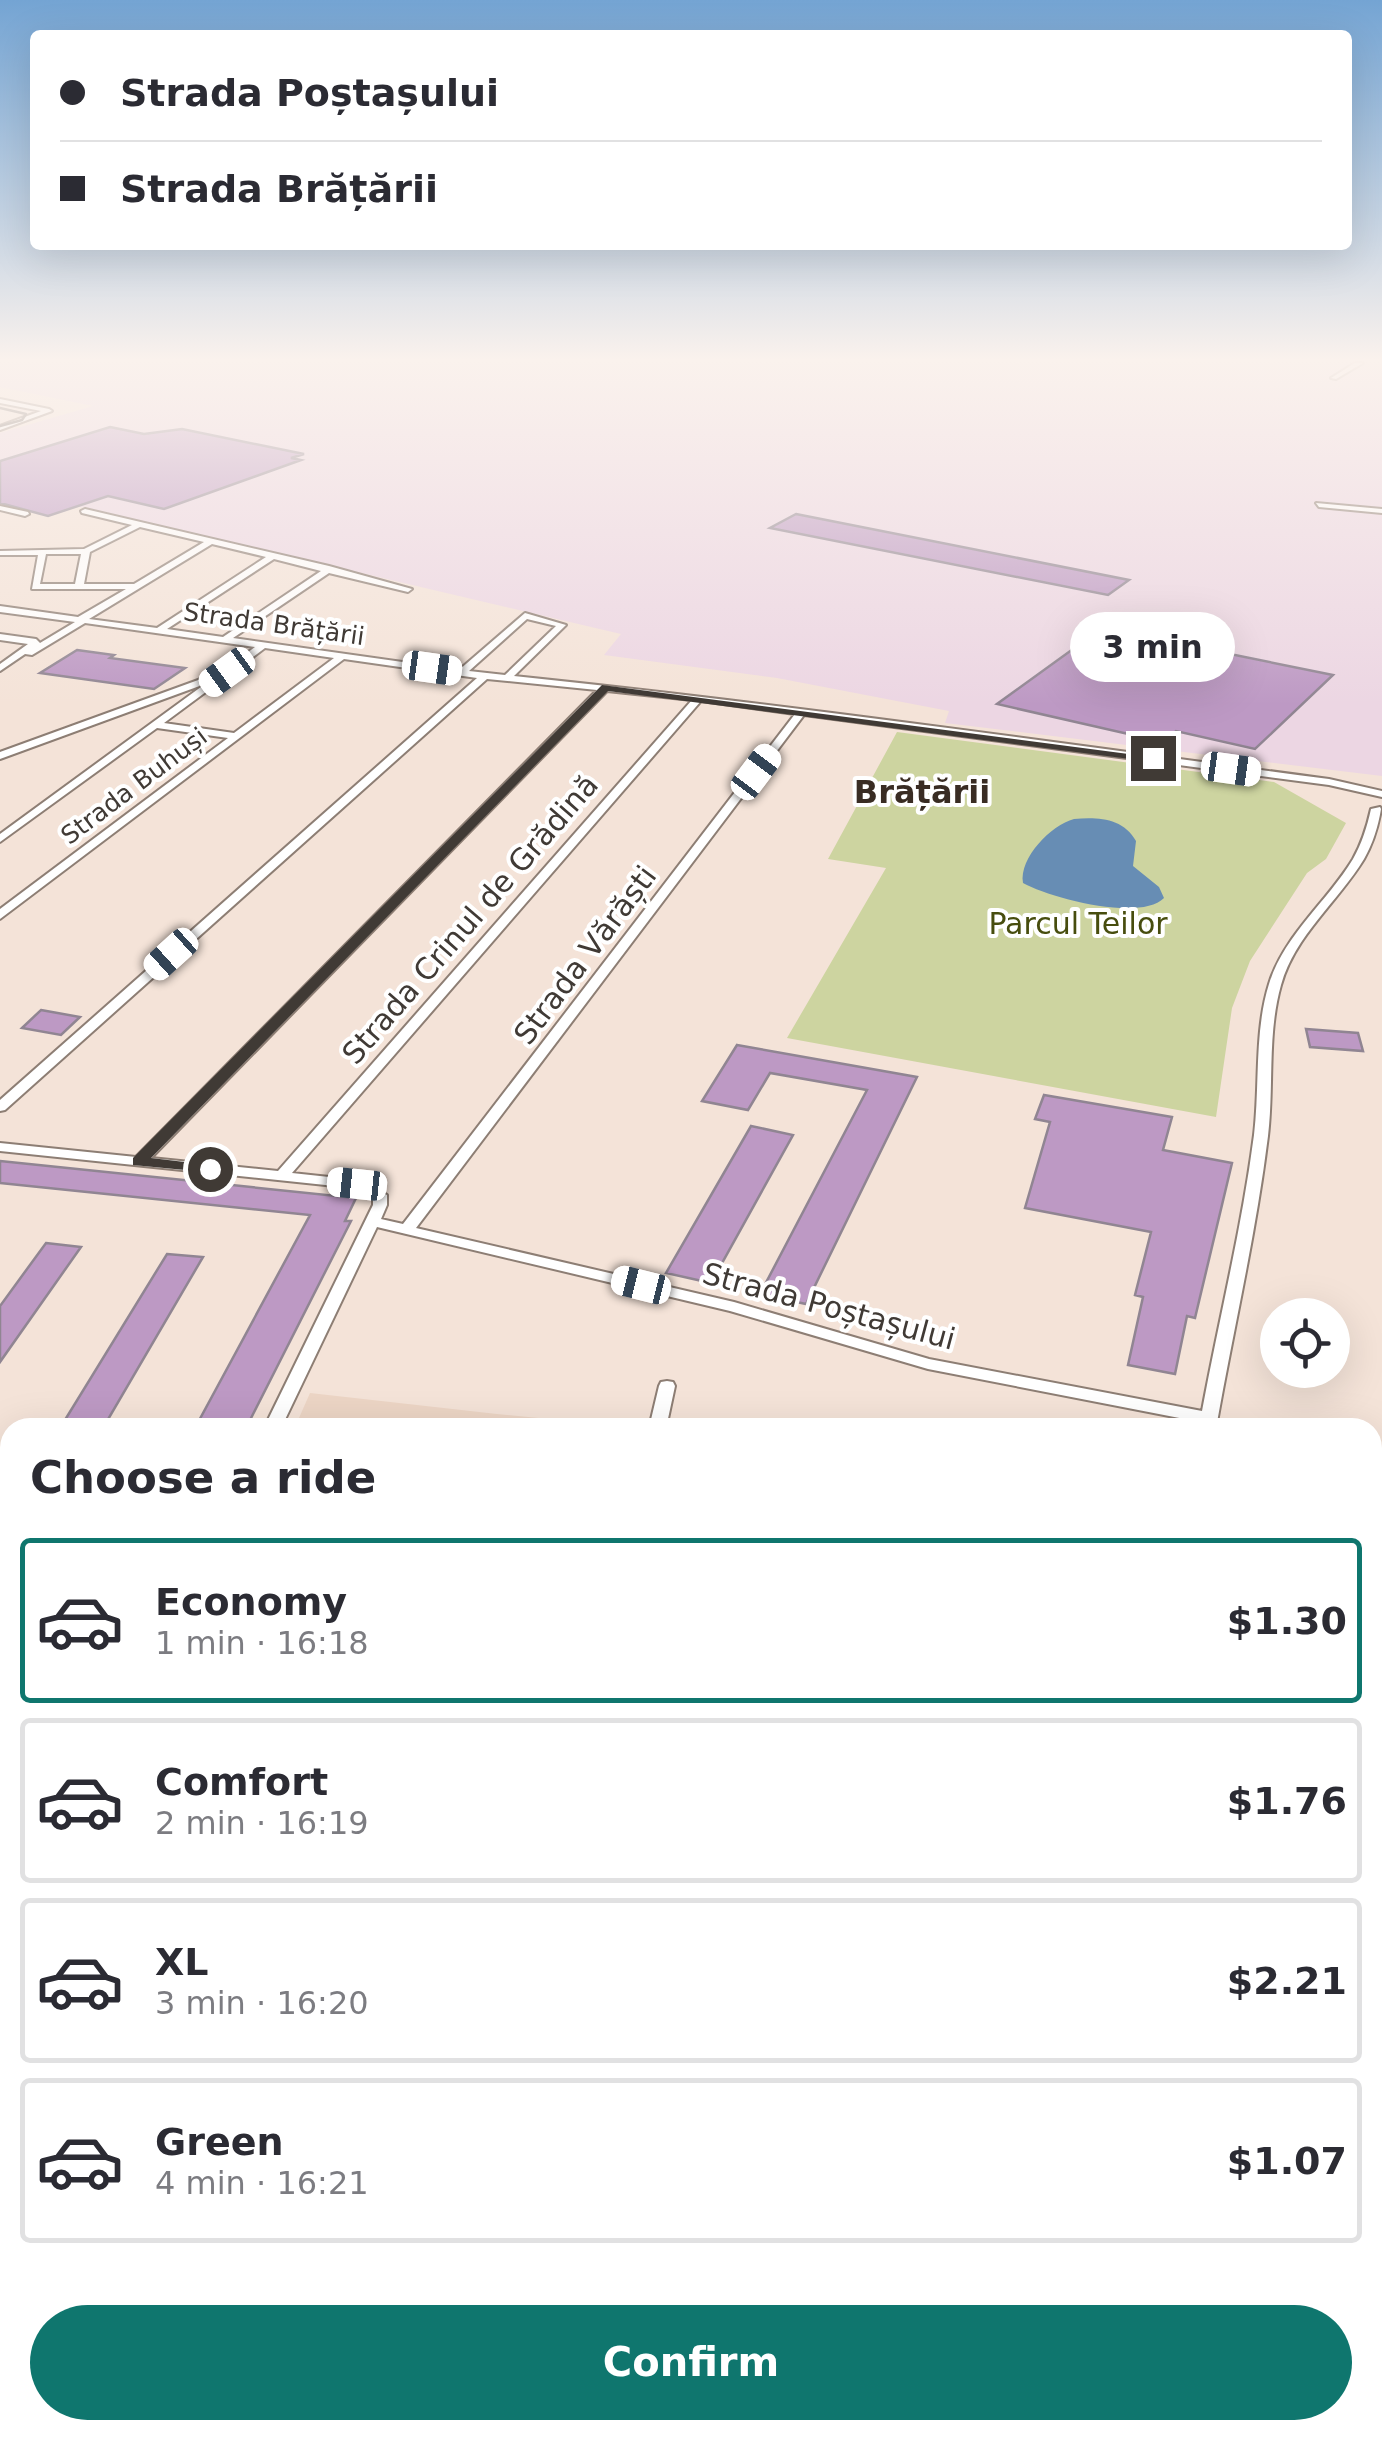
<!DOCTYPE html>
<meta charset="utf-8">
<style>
body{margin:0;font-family:"DejaVu Sans",sans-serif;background:#f2f2f3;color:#2b2b33;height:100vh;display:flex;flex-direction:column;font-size:38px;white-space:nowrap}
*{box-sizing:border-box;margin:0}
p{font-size:32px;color:#7c7c81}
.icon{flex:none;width:55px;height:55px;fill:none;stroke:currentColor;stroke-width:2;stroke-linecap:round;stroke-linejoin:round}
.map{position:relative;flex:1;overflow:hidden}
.panel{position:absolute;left:0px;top:1418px;width:1382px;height:1022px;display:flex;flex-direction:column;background:#fff;border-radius:30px 30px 0 0;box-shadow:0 10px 40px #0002}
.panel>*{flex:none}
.hud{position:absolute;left:30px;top:30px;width:1322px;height:220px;border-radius:10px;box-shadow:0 10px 40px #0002;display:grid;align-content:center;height:220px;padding:0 30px;background:#fff}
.buttons{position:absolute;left:1260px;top:1298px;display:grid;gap:20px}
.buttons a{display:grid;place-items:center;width:90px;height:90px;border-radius:50%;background:#fff;box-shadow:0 10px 40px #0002;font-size:50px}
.end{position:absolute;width:45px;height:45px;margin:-22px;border:12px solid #403a35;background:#fff;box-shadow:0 0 0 5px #fff}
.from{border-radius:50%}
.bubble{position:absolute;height:70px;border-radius:35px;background:#fff;box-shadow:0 10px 40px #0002;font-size:32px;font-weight:800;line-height:70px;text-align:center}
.car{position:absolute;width:30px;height:60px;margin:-30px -15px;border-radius:12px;box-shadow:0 0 8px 2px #0007;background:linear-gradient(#fff 24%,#345 0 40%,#fff 0 76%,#345 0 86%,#fff 0)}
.hud b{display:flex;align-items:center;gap:35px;height:95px;font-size:38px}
.hud b+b{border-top:2px solid #e1e1e2}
.hud i{width:25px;height:25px;background:#2b2b33}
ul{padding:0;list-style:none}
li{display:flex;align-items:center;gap:30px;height:165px;margin:0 20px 15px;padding:0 10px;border:5px solid #e1e1e2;border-radius:10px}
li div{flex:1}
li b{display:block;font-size:38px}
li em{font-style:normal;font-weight:800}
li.on{border-color:#0f766e}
li>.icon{width:90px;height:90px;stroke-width:1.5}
h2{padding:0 30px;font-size:45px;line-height:120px}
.button{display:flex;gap:20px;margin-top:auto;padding:20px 30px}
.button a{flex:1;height:115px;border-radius:60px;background:#0f766e;color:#fff;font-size:40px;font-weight:800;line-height:115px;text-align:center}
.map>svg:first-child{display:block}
</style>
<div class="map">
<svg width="1382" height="2438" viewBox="0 0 1382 2438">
<rect width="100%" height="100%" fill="#f4e3d8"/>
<path fill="#ecd5c5" d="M310 1393 497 1414 629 1427H295Z"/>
<path fill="#ecd6e3" d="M0 363H1382V776L945 723 949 711 777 678 604 655 621 634 0 488V433L93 406 0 387Z"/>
<path fill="#cdd4a0" d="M897 732 1274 782 1346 823 1326 859 1307 873 1250 961 1232 1008 1216 1117 787 1038 886 868 828 859Z
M1373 1671 1382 1672V1848L1373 1847Z"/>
<path fill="#678db4" d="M1074 819C1098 817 1123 818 1136 841L1133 866 1159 887 1164 898C1140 922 1050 898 1023 883 1019 858 1051 825 1074 819Z"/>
<path fill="#bd99c4" stroke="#908592" stroke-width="2.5" d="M110 427 144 434 182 429 304 454 291 458 301 460 164 509 108 496 48 516 0 503V461Z
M796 514 1129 580 1108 595 770 528Z
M1102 628 1333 675 1255 749 1176 731 1163 742 997 704Z
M77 650 114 655 110 658 185 668 154 689 40 673Z
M41 1010 80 1017 61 1035 22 1028Z
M1306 1029 1358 1033 1363 1051 1310 1047Z
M737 1045 917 1077 806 1304 760 1294 867 1090 770 1073 748 1110 702 1101Z
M1044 1095 1172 1117 1163 1150 1232 1163 1195 1318 1187 1316 1175 1374 1128 1365 1143 1297 1135 1295 1151 1232 1025 1208 1050 1122 1035 1119Z
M751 1126 793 1135 711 1283 666 1273Z
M0 1161 356 1198 345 1221H351L246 1428H195L310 1215 0 1183Z
M46 1243 81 1247 0 1362V1306Z
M167 1254 203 1257 103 1428H60Z"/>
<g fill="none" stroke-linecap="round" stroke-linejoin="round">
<defs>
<path id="minor" d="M1355 363H1363L1336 379 1331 378Z
M0 399 49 409 52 411 0 430V426L41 411 0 403Z
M1316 503 1382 509V513L1319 507Z
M0 506 28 512 29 514 25 516 0 510Z
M85 509 329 566 412 589 408 592 329 573 233 638 459 670 525 613 566 625 514 676C786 704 1057 743 1329 779L1382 791V797L1329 785 804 715 416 1228 734 1302 929 1359 1202 1411C1219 1319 1242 1228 1254 1135 1260 1086 1254 1032 1269 984 1284 935 1327 902 1353 859 1362 843 1367 827 1371 809L1380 807 1381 809C1378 827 1373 843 1364 859 1338 902 1295 935 1281 985 1267 1034 1274 1087 1268 1136 1256 1234 1233 1331 1216 1428H1199L1200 1422 928 1369 730 1311 377 1227 281 1428H264L373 1205V1197L354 1188 0 1151V1143L136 1157 597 690 487 679 5 1110 0 1111V1100L477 678 344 659 0 919V909L228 738 157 728 0 842V834L205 684 0 759V752L201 679 209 681 255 647 85 623 32 655 25 654 0 671V664L28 644 0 640V634L36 639 40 643 75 622 0 612V606L78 617 126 589H32L38 555H0V551L84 549 132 525 82 513 81 511ZM140 527 204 542 134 584H84L90 552ZM212 544 266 557 157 628 89 619ZM46 554H81L75 584H40ZM274 559 321 571 223 637 167 629ZM527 619 556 626 505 675 469 671ZM265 648 334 658 234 733 164 723ZM607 691 692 700 278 1171 151 1158ZM701 701 795 714 403 1224 381 1219 387 1205V1195L357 1180 292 1173Z
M667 1381 673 1382 675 1386 666 1428H649L659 1386 661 1382Z
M0 1456 10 1458V1470L0 1468Z
M10 1951V1985L8 1989 0 1992V1958L2 1954Z
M416 2430H444L442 2438H414Z
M1027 2430H1055L1054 2438H1026Z"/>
</defs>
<use href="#minor" stroke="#8d7e74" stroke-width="4"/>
<use href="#minor" fill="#fff" fill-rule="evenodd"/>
<path stroke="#69605a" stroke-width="2.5" d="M0 408 26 414 22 420 0 426"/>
</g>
<linearGradient id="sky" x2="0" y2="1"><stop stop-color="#74a4d3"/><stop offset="0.51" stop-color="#faf2ed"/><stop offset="1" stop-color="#faf2ed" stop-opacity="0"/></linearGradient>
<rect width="1382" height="705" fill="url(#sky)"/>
<path fill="#403a35" d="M602 685 1159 758 1153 762 608 691 151 1158 210 1165 218 1169 216 1173 133 1165V1158Z"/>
<g text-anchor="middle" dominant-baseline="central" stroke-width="8" stroke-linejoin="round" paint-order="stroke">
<g font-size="25" fill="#403a35" stroke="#fff">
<text transform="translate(274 624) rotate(8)">Strada Brățării</text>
<text transform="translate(134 786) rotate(-37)">Strada Buhuși</text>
</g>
<g font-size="30" fill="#403a35" stroke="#fff">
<text transform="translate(470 919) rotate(-49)">Strada Crinul de Grădină</text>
<text transform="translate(585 955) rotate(-53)">Strada Vărăști</text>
<text transform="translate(829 1306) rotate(15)">Strada Poștașului</text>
</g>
<g font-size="30" fill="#474d0e" stroke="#fff">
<text x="1078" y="923">Parcul Teilor</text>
</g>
<g font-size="32" font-weight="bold" fill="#392c23" stroke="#fff">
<text x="922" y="792">Brățării</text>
</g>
</g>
</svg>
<div class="buttons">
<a><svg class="icon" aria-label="locate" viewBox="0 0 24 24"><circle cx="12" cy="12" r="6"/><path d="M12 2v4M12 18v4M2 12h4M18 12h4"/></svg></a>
</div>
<i class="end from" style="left:210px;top:1169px"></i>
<i class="end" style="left:1153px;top:758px"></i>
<div class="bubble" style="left:1070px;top:612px;width:165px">3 min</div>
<i class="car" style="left:432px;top:668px;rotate:98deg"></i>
<i class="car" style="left:227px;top:672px;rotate:234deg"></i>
<i class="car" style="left:1231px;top:769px;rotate:98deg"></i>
<i class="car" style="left:756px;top:772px;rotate:37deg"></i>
<i class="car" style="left:171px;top:954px;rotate:228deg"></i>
<i class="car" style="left:357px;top:1184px;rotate:276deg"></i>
<i class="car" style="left:641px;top:1285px;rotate:284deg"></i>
<div class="hud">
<b><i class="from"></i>Strada Poștașului</b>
<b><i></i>Strada Brățării</b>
</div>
<section class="panel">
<h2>Choose a ride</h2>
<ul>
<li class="on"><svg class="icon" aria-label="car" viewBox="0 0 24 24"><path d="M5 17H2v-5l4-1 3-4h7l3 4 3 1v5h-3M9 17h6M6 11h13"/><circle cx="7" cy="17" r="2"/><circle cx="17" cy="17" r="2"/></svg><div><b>Economy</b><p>1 min · 16:18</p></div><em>$1.30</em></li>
<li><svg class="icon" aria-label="car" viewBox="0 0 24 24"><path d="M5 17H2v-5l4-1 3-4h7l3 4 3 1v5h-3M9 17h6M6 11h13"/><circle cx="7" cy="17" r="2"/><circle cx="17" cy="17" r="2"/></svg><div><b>Comfort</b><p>2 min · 16:19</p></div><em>$1.76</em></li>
<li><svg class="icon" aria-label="car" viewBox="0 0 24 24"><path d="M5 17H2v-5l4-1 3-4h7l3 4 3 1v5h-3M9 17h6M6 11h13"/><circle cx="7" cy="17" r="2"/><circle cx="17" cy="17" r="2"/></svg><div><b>XL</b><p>3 min · 16:20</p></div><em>$2.21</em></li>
<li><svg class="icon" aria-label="car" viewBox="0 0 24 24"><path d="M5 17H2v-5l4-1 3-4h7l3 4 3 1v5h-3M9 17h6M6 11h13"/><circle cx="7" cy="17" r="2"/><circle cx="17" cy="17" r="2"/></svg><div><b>Green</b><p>4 min · 16:21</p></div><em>$1.07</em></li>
</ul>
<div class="button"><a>Confirm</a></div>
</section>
</div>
